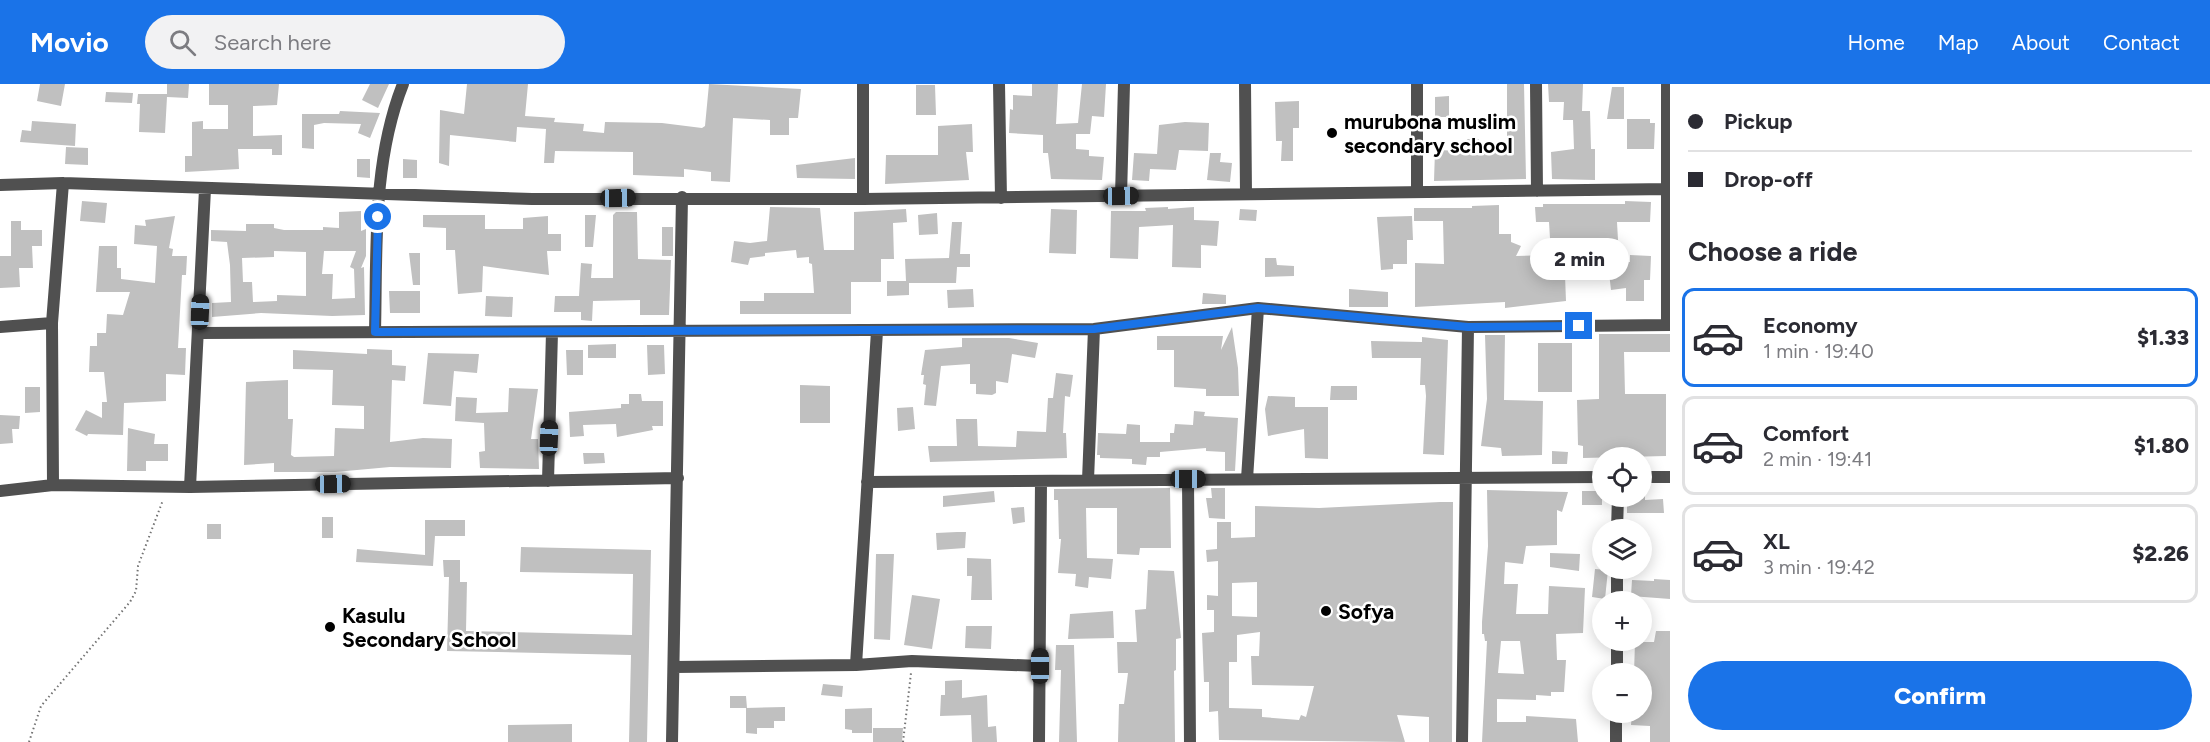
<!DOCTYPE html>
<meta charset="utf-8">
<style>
body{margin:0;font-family:Figtree,sans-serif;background:#f2f2f3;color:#2b2b33;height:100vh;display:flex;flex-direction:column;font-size:22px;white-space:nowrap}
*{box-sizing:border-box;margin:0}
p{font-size:20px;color:#7c7c81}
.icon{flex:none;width:33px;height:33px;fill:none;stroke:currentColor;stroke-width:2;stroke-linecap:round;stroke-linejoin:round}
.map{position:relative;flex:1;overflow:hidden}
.side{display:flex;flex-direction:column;background:#fff;width:540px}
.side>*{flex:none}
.banner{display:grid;align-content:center;height:132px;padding:0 18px;background:#fff}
.buttons{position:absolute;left:1592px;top:363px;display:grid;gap:12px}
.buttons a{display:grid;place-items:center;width:60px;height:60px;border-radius:50%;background:#fff;box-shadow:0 3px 15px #0003;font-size:30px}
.end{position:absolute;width:27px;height:27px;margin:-14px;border:8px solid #1a73e8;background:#fff;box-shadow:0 0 0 3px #fff}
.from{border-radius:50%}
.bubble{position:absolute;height:42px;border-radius:21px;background:#fff;box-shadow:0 3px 15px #0003;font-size:20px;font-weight:800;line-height:42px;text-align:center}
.car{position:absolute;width:18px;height:36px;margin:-18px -9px;border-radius:8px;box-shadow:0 0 4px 2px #0007;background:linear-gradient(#222 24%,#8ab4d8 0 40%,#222 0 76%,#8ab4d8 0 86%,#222 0)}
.banner b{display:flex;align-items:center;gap:21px;height:57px;font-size:22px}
.banner b+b{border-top:2px solid #e1e1e2}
.banner i{width:15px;height:15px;background:#2b2b33}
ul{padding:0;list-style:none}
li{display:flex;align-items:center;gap:18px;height:99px;margin:0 12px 9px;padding:0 6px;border:3px solid #e1e1e2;border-radius:12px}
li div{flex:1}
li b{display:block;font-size:22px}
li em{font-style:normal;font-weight:800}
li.active{border-color:#1a73e8}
li>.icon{width:54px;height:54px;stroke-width:1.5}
h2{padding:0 18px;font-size:27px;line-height:72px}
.cta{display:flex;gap:12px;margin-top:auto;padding:12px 18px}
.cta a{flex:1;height:69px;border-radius:36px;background:#1a73e8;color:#fff;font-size:24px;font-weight:800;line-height:69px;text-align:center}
header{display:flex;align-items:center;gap:36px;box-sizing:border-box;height:84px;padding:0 30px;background:#1a73e8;color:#fff}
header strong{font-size:28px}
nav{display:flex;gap:33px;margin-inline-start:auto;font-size:21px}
.search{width:420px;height:54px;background:#f2f2f3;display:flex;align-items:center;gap:15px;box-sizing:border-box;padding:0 21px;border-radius:33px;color:#7c7c81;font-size:22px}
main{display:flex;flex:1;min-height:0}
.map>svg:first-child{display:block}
</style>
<header>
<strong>Movio</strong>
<div class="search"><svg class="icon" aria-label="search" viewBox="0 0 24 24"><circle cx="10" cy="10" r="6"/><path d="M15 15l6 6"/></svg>Search here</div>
<nav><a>Home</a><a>Map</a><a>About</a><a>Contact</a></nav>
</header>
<main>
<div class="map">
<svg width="1670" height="658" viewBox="0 0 1670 658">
<rect width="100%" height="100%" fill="#fff"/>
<path fill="#c0c0c0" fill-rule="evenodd" d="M40 0H65L61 22 37 17Z
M167 0H189L188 14 167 13 165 49 139 48 140 20H137L138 10H167Z
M209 0H279L277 21 253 22V52L282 51V71H272V65H238L239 85 185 88V72H192V38L203 37V45H228V21H209Z
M370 0H389L378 24 362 16Z
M467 0H528L525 32 555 34 554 38 584 40 583 47 604 49 605 38 662 39 702 44 705 42 709 0 801 5 798 34H789V51H770V36L733 34 730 98 711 97V88L684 85V93L633 91V68L555 67 554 79H544L546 45 517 43 516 58 450 51 449 82 439 79 440 26 464 30Z
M1032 0H1058L1056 40 1078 39 1082 0H1106L1104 33 1092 32 1090 50H1076V65L1089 66V72L1104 73 1102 96 1051 95 1048 69H1043V51L1009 49 1010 25 1013 26V11L1032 12Z
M1507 0H1524L1526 95 1434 97 1435 66 1467 67V55H1479L1478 67H1507Z
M1548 0H1583L1582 27H1590L1591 65H1595V96L1552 95 1551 68 1574 65 1573 36H1563L1564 18H1549Z
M916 1H935L936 31H916Z
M1612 3H1624V35H1607Z
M106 8 133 9 132 19 105 18Z
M1449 12V33H1435V13Z
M1299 17V44H1293V77H1281L1282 57H1276L1275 18Z
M340 27 380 29 370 54 358 49 361 40 324 39 314 41V65L302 64V30H339Z
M1627 35H1650V39H1655L1654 65H1627Z
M32 37 76 40 75 62 20 58 22 46 31 47Z
M1185 38 1209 39 1208 67 1179 66 1176 86 1150 85 1149 97 1132 96 1134 69 1157 70 1159 41Z
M972 40 973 68H966L969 96 885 100 886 71H938V42Z
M66 63 88 64V81L65 80Z
M1210 69H1221L1220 78 1232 79 1230 98 1207 96Z
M855 74V95L797 94 796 81Z
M357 75H370V94L357 93Z
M403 75 417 76V94H403Z
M82 117 107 119 105 139 80 137Z
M1625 117 1651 118 1650 138H1617L1618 156 1602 157 1604 183 1593 184 1592 163 1564 165 1566 217 1505 224V218L1415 223V179L1444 180 1443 137H1414V124H1472V122L1499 121V150H1511V158L1521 162 1516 172 1551 171 1549 138H1536L1535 123H1543V120H1625Z
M770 123 820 124 824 166H854V128L906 125 907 138 893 139 894 175H881V198H851V230H740V217H764V209H814L812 180 809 179V173L797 174 796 166 765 169V172L750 174 748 181 731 178 734 157 750 159 767 157Z
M1168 123V125L1194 123V136L1219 137 1217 162 1201 161V184L1172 183 1173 141 1139 143 1138 175 1110 174 1111 127H1146L1145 124Z
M1051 125 1077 126 1076 170 1049 169Z
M1240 125 1257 126 1256 137 1239 136Z
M361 127V147L366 145V172L361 184 364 183 365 231 332 232 261 229 212 233V219L231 218 230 181 227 158 211 157V146L246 147V140H274V144L284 146H323V143L339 144V128ZM274 167 306 168V212L277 211V217L253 218 252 198H243L242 174 274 173ZM324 167H356L350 183 354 185 355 214 332 215 333 190H322Z
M616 128H637L638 175 671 176 669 231H640V216L593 217 592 237 581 236V228H554L555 212H579L581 179 592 180 591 194H613V131Z
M937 129 938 150 919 151 918 131Z
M423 131H485V145H523V134L548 132V150H561V167H547L549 191 483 182 482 208 458 210 455 166H446V144L423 143Z
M585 131H596L593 163H585Z
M175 132 169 164 173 165 172 172H187L186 191H182L178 264H186L185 291 166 290V317L124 319 123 351 88 350 87 352 75 346 86 326 102 334V318H107L104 288H89L90 262H97V249H106L107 230 123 231 130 208H96L99 162H117V184H121V195L155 199 157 162 134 160 135 141 146 142 145 136Z
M1412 132 1413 156H1407V180H1393V185L1381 186 1377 133Z
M11 137H21V146H42V162H32L33 184H19L20 203 0 204V172H11Z
M952 138H962L960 170H970V183H957L956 199H909V211L887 212V197H906L905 175 949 174Z
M662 143H673V172H662Z
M409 169H420V201H413Z
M1630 171 1651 172 1650 196H1644V217H1626V204L1611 206 1608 180 1630 178Z
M1265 174H1276L1277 181 1294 182V192L1265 193Z
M973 205 974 223 948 224 947 206Z
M1349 205 1388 208V223H1349Z
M389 207H420V229H390Z
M1203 209 1226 211V220H1202Z
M486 212 513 213 512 233 485 232Z
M1232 243 1238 284 1239 312H1206V305L1174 303V266H1157V252H1223L1221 266Z
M1599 250H1670V268H1624L1625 310H1666V372L1583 374V362L1578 361 1577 316 1599 315Z
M1485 251H1505L1504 316 1543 317 1542 371 1502 372 1501 364 1481 362 1487 315Z
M1422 253 1448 256 1444 371 1423 370 1426 312 1425 301H1420L1421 274H1372L1371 257 1422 258Z
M962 254H1009L1038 259 1035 274 1012 270 1008 299 996 297V309L992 311 976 310V300H970V280L941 282 936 322 924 321 926 301 923 300 924 291H921L925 266 962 263Z
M1538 259H1572V308H1538Z
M616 260V274H588V261Z
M647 261H664L665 290 648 291Z
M367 265 392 266V281L406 282 405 297 392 296 390 358 423 354 452 355 451 384 390 383 335 388H274V379L244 381 246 298 288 296V335H293L291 371 294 373 334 372 335 344 364 345V322L332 321 333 286 293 285V266L367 270Z
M566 266H583V291H567Z
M428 269 479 270 477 289 454 287 451 322 423 320Z
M1056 289 1073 291 1070 313 1065 312 1063 349H1066L1067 374 930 378 928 362H957L956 335H977L978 362 1016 363 1017 347 1046 348 1048 314H1053Z
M800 301 830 302V339H800Z
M1331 302H1357V316H1330Z
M25 303H40V328L25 329Z
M509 304 538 305 531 355H538L539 385 480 384 479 368 485 367 484 339 455 337 456 313 477 314 476 329 508 328Z
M629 310H641L642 317H663V342H652L653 346 617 353 616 340 583 341 584 352 570 353 569 328 621 324V320H629Z
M1268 312 1295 313V323H1328V375L1305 374 1304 345 1268 352 1265 325Z
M913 323 915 345 898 347 897 324Z
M1194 327 1205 328 1204 332 1238 334 1235 387H1225V368L1206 367V364L1160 368V373H1147L1146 381 1132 380V375L1100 374V371H1097L1098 349 1126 350 1127 340 1140 341V358H1170V349H1174L1175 340 1193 341Z
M0 331 20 332 19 345H12L13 359 0 360Z
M128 344 155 350 154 360H168V377H146V387H127Z
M1552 367 1568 368 1567 380H1552Z
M583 369H604L605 379 584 380Z
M1170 404 1171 464H1140L1139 471 1117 470V424H1086L1087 474 1113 475 1111 495 1089 493 1088 504 1075 502 1076 490 1058 489 1061 455H1059L1058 416H1054V405Z
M1211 404H1225V435L1209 434 1206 414H1212Z
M1487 406 1568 408 1562 428 1557 426V461L1526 462 1523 480 1505 478 1504 500H1518L1516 530H1548L1549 502 1585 504 1583 549 1556 550 1557 576H1566L1564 608H1551V612L1536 611V616L1497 615V638H1526V632L1576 635 1578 658H1482L1487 557H1485L1484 550H1482V538L1488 462ZM1501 557H1520L1524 590 1498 589Z
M994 407 995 418 943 423V412Z
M1582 407H1602V421H1582Z
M1627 412H1645V416L1663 415 1664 429H1627Z
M1440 418H1453L1452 658H1429V633L1397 631 1405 658 1219 656 1218 627 1209 628V598H1204L1202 549 1214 548V526H1207V511L1218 512V477L1207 478 1206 466 1217 465V438H1231V454L1255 453V422L1319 424ZM1257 498V533L1232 532V499ZM1260 548 1259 572H1251L1252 601 1314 602 1306 633 1301 631 1299 636 1262 633V625L1229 624V578H1237V551Z
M1024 423 1025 438 1013 440 1011 424Z
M322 433H333V454H322Z
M425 436H465V452H435L433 482 356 478 357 465 425 471Z
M207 440H221V455H207Z
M957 448H966L965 464 937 466 936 449Z
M521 463 651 466 647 658H629L631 571 447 567 449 493H444L443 476H460V498H467L466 547 632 551 633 490 520 488Z
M1550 469 1580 470 1579 487 1550 483Z
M876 470H894L890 556 874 555Z
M967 474 991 475 992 516H971L972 492H967Z
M1595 485 1608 486 1605 515 1592 513Z
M1148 486 1174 487 1181 554 1176 555V586L1174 587 1175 658H1118L1119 620H1124L1128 589H1118L1117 558H1137L1135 526 1146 525Z
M1654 495 1670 496V515L1631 512 1632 496 1654 497Z
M912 511 940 515 932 565 904 561Z
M1113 527 1114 554 1068 555 1070 530Z
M966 542H992L991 565 965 564Z
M1656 547H1670V658H1650V642L1631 641 1632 628H1641V590H1634L1635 558H1654Z
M1056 561H1074L1077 658H1059L1061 586H1055Z
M962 596V614L987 611 988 643 996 642 997 658H972L971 631 940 632 941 611H945V597Z
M823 600 843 602 842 613 821 611Z
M730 612H746L747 624H730Z
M785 623V637H774V644H757V650L746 649V624Z
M872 624V649H852V646L845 645V625Z
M572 640V658H508V641Z
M873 644H903L902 658H873Z"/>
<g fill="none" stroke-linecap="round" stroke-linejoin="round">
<path stroke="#727272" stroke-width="2" stroke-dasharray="1.5 3" stroke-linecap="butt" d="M29 658 41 622 130 518 136 507 138 482 163 416
M903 658 911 589"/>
<path stroke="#505050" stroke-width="12" d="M999 0 1001 114
M1245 0 1246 110
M1417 0V108
M1536 0 1537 107
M1667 0V241
M0 101 63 99 532 115H863L1670 105
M1121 112 1124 0
M863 115V0
M0 243 52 239
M375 248C377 166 372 78 403 0
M199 249 1094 245 1258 224 1468 243 1670 241
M1641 393H1670
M1188 395 1190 658
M1247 395 1258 224
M1088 396 1094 245
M548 397 552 248
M867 398 1602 393
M53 401 52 239 63 99
M190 403 205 105
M0 407 53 401 190 403 678 394
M1617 446 1618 412
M1617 518V484
M856 581 877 247
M674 583 856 581 912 577 1040 582
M1617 590V556
M672 658 682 113
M1039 658 1041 397
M1462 658 1468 243
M1616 658V628"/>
</g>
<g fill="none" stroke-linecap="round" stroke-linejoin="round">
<path stroke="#1a73e8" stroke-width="8" d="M378 133 375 248 1094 245 1258 224 1468 243 1579 242"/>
</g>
<g fill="#000" stroke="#fff" stroke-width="2">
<circle cx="1332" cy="49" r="6"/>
<circle cx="1326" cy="527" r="6"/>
<circle cx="330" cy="543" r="6"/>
</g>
<g text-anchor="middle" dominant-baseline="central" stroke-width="5" stroke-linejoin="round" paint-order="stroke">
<g font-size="21" font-weight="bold" fill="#000" stroke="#fff" text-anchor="start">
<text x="1344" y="37">murubona muslim<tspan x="1344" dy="24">secondary school</tspan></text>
<text x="1338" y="527">Sofya</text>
<text x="342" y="531">Kasulu<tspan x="342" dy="24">Secondary School</tspan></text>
</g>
</g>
</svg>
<div class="buttons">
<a><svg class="icon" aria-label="locate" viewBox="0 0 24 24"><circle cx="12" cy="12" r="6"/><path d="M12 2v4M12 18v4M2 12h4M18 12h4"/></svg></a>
<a><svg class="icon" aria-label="layers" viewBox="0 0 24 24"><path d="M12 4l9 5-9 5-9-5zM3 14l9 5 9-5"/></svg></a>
<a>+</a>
<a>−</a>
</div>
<i class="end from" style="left:378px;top:133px"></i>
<i class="end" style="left:1579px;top:242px"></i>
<div class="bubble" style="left:1530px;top:154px;width:99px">2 min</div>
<i class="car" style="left:1121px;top:112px;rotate:89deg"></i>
<i class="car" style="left:618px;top:114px;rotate:89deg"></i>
<i class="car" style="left:200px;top:228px;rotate:2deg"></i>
<i class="car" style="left:549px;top:354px;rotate:2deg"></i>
<i class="car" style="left:1188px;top:395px;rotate:90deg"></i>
<i class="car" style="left:333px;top:400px;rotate:89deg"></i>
<i class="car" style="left:1040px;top:582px;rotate:0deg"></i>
</div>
<section class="side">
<div class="banner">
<b><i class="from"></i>Pickup</b>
<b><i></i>Drop-off</b>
</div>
<h2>Choose a ride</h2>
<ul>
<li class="active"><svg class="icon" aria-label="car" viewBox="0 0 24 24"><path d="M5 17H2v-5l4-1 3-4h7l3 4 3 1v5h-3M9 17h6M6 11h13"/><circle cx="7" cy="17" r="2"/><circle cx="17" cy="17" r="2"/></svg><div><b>Economy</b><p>1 min · 19:40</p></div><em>$1.33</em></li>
<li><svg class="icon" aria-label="car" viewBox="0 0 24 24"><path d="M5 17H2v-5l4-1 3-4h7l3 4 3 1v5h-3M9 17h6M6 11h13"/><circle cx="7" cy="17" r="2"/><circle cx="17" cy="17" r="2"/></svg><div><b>Comfort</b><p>2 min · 19:41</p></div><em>$1.80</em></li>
<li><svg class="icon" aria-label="car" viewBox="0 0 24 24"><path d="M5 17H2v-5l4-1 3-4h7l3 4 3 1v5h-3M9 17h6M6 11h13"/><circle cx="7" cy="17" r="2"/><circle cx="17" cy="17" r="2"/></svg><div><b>XL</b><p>3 min · 19:42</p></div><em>$2.26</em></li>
</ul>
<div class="cta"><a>Confirm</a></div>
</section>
</main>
